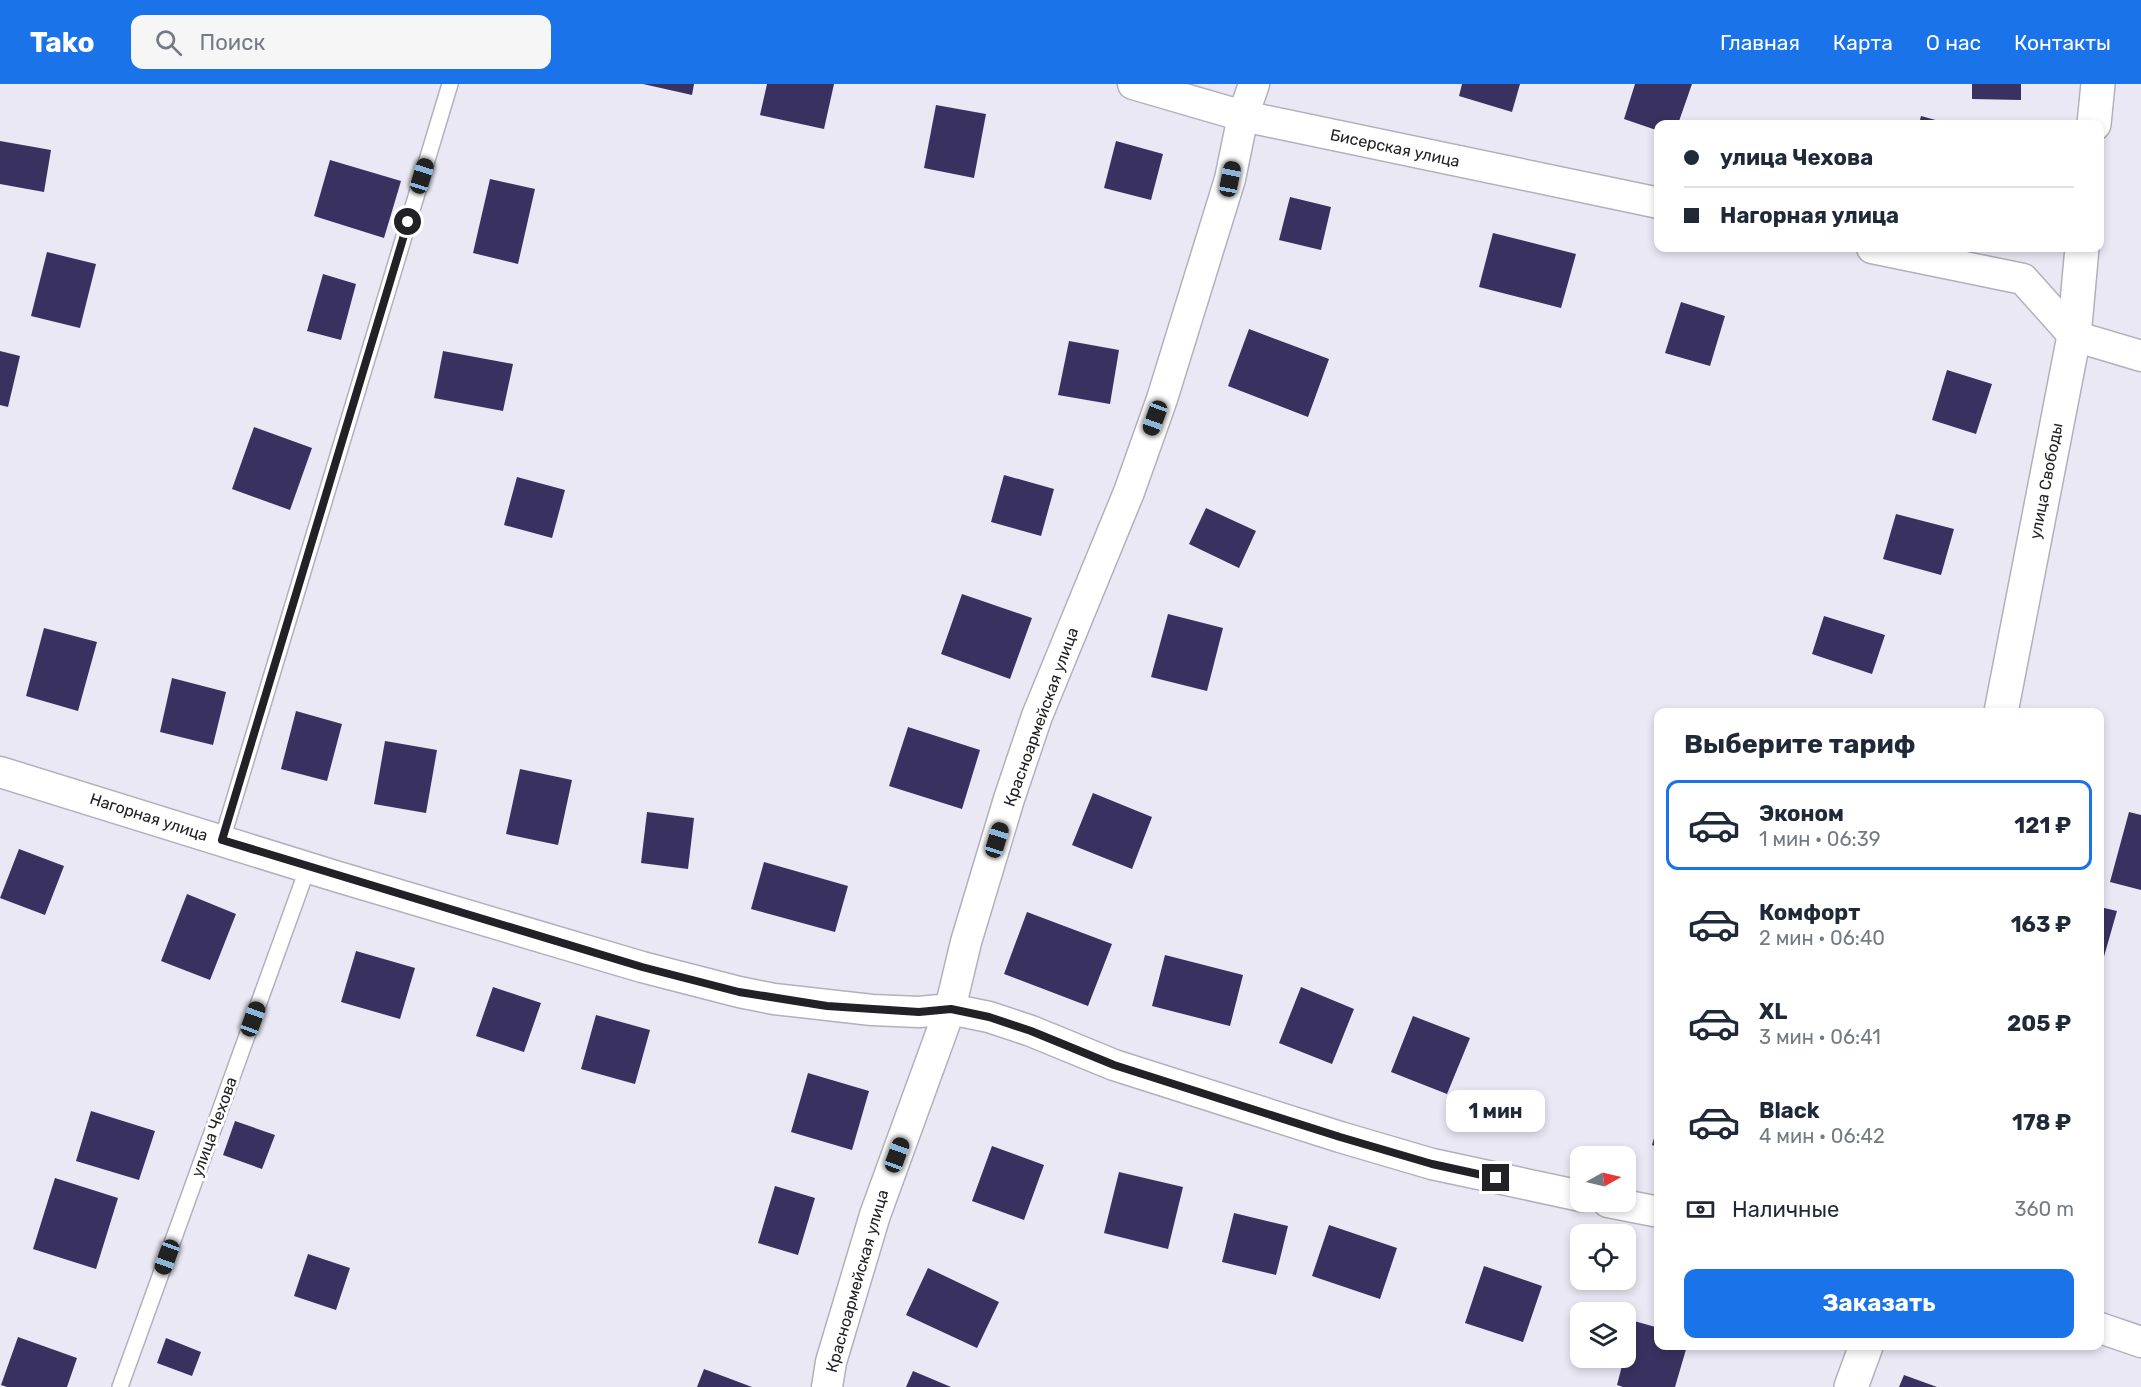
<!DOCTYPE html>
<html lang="ru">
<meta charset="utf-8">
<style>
body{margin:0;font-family:Rubik,sans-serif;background:#f6f6f7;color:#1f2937;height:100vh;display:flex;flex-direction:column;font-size:22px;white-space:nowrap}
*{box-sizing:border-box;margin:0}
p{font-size:20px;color:#747a83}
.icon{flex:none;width:33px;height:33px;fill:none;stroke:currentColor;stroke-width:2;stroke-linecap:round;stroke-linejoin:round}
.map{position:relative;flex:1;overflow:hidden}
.panel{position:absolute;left:1654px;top:624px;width:450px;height:642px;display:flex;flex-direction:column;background:#fff;border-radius:12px;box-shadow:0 3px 9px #0003}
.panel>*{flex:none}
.hud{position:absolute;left:1654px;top:36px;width:450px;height:132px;border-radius:12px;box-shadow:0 3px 9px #0003;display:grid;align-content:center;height:132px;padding:0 30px;background:#fff}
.needle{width:39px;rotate:82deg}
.buttons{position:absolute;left:1570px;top:1062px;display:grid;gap:12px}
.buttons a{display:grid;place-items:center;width:66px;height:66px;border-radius:12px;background:#fff;box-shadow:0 3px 9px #0003;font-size:30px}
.end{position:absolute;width:27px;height:27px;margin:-14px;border:8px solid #222226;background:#fff;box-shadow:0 0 0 3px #fff}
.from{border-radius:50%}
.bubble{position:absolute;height:42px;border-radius:12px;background:#fff;box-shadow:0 3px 9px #0003;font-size:20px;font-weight:700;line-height:42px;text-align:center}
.car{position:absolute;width:18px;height:36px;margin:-18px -9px;border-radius:8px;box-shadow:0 0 4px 2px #0007;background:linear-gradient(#222 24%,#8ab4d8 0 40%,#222 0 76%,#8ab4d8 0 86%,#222 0)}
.hud b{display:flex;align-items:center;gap:21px;height:57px;font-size:22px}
.hud b+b{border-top:2px solid #e0e1e3}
.hud i{width:15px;height:15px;background:#1f2937}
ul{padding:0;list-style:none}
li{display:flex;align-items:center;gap:18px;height:90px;margin:0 12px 9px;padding:0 18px;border:3px solid transparent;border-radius:12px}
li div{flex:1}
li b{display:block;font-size:22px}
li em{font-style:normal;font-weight:700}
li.current{border-color:#1a73e8}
li>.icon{width:54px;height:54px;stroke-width:1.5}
h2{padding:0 30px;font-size:27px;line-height:72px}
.pay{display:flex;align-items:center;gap:15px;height:66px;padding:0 30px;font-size:22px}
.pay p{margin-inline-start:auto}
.action{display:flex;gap:12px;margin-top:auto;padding:12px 30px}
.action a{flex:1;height:69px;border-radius:12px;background:#1a73e8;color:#fff;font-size:24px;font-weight:700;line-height:69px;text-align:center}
header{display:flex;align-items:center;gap:36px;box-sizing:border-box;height:84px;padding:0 30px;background:#1a73e8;color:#fff}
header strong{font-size:28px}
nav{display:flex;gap:33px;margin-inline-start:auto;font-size:21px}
.search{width:420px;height:54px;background:#f6f6f7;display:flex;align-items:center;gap:15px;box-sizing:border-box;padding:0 21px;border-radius:12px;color:#747a83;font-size:22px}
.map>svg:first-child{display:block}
</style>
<header>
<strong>Tako</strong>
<div class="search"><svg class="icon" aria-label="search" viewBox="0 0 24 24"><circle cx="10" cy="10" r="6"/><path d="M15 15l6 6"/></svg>Поиск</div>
<nav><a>Главная</a><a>Карта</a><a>О нас</a><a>Контакты</a></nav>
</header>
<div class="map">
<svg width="2141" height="1303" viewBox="0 0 2141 1303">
<rect width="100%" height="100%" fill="#e9e8f4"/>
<path fill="#393160" d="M643 0H694L692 11Z
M767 0H834L824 45 760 31Z
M1462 0H1520L1512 28 1459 12Z
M1635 0H1692L1678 40H1659V47L1624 35Z
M1972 0H2021V16L1972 15Z
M936 21 986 30 974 94 924 84Z
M1921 32 1950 40H1919Z
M0 57 51 66 44 108 0 100Z
M1116 57 1163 70 1151 116 1104 104Z
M330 76 401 97 384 154 314 132Z
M490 95 535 105 518 180 473 169Z
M1290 113 1331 123 1321 166 1279 156Z
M1493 149 1576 170 1561 224 1479 203Z
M47 168 96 180 80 244 31 232Z
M323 190 356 200 341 256 307 247Z
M1681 218 1725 232 1710 282 1665 269Z
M1249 245 1329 275 1308 333 1228 302Z
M1069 257 1119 266 1110 320 1058 311Z
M0 267 20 272 8 323 0 321Z
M443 267 513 280 503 327 434 314Z
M1947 286 1992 300 1976 350 1932 336Z
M254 343 312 364 290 426 232 405Z
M1004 391 1054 405 1041 452 991 438Z
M517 393 565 406 552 454 504 441Z
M1206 424 1256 447 1239 484 1189 460Z
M1896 430 1954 445 1941 491 1883 475Z
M962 510 1032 534 1010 595 941 570Z
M1168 530 1223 544 1207 607 1151 593Z
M1824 532 1885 551 1872 590 1812 570Z
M44 544 97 558 78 627 26 612Z
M172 594 226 608 213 661 160 648Z
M296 627 342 640 327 697 281 685Z
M908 643 980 666 962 725 889 702Z
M385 657 437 666 426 729 374 720Z
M520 685 572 696 558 761 506 750Z
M1093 709 1152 733 1132 785 1072 761Z
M647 728 694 734 688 785 641 779Z
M2129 728 2141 731V806L2110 798Z
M19 765 64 782 45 831 0 814Z
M764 778 848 802 835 848 751 825Z
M187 810 236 830 210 896 161 877Z
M2100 823 2117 827 2101 883H2100Z
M1027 828 1112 860 1088 922 1004 890Z
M356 867 415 884 400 935 341 918Z
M1165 871 1243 891 1230 942 1152 922Z
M493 903 541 919 524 968 476 952Z
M1301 903 1354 925 1332 980 1279 959Z
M596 931 650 946 635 1000 581 985Z
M1413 932 1470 954 1447 1010 1391 988Z
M808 989 869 1007 852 1066 791 1048Z
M91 1027 155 1047 139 1096 76 1077Z
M235 1037 275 1051 262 1085 223 1071Z
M1658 1040 1659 1041V1064L1652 1061Z
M992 1062 1044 1081 1024 1136 972 1117Z
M1119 1088 1183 1103 1168 1165 1104 1149Z
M55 1094 118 1114 96 1185 33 1165Z
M775 1102 815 1114 798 1171 758 1159Z
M1234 1129 1288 1142 1276 1191 1222 1178Z
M1329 1141 1397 1164 1380 1215 1312 1192Z
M308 1170 350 1184 336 1226 294 1212Z
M1484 1182 1542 1202 1523 1258 1465 1239Z
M928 1184 999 1218 977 1264 906 1231Z
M1634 1237 1659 1244V1262H1687L1675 1303H1623L1617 1301 1624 1274H1626V1267Z
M18 1253 77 1274 67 1303H7L1 1301Z
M166 1254 201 1268 192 1292 157 1279Z
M704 1285 752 1303H697Z
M913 1287 951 1303H906Z
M1904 1291 1937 1303H1899Z"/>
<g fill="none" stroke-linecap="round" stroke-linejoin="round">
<defs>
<path id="service" d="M222 756 450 0
M120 1303 308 783"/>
<path id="minor" d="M1133 0 1243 32 1659 119
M1872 164 2023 195 2074 252 2141 272
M0 688 335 792 642 883 739 908 774 915 872 926 919 928 950 925 989 933 1031 947 1114 981 1340 1053 1432 1080 1581 1112
M1608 1118 1659 1128
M2100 1244 2141 1258
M827 1303 831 1278 875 1131 950 925 966 858 1009 715 1037 632 1129 408 1162 315 1230 95 1243 32 1254 0"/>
<path id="tertiary" d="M2094 40 2098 0
M2001 628 2074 252 2082 164
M1851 1303 1866 1262"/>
</defs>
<use href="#service" stroke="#b1b0bb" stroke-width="18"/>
<use href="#minor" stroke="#b1b0bb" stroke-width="33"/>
<use href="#tertiary" stroke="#b1b0bb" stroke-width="36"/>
<use href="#service" stroke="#fff" stroke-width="15"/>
<use href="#minor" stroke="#fff" stroke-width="30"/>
<use href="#tertiary" stroke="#fff" stroke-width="33"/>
</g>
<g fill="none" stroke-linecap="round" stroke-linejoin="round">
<path stroke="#222226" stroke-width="8" d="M408 138 222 756 642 883 739 908 827 922 919 928 951 925 989 933 1031 947 1114 981 1340 1053 1432 1080 1496 1094"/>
</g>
<g text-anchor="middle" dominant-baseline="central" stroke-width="6" stroke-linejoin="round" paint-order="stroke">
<g font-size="16" fill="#222226" stroke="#fff">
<text transform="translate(1395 64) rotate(12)">Бисерская улица</text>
<text transform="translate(2046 397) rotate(-79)">улица Свободы</text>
<text transform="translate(1041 633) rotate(-70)">Красноармейская улица</text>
<text transform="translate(149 733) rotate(18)">Нагорная улица</text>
<text transform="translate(214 1043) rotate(-70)">улица Чехова</text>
<text transform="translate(857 1197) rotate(-74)">Красноармейская улица</text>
</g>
</g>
</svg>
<div class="buttons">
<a><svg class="needle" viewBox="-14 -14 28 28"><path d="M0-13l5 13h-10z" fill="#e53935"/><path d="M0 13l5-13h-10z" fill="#747a83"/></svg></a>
<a><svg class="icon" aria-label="locate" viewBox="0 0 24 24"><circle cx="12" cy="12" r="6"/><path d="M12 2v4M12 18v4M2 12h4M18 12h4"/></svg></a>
<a><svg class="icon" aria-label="layers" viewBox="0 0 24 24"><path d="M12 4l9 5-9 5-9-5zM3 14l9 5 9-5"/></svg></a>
</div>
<i class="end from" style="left:408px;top:138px"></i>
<i class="end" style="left:1496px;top:1094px"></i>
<div class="bubble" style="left:1446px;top:1006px;width:99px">1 мин</div>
<i class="car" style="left:422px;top:92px;rotate:17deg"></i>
<i class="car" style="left:1230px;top:95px;rotate:11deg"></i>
<i class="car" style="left:1155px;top:334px;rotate:200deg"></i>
<i class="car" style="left:997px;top:756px;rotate:17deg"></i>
<i class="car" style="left:253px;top:935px;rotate:20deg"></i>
<i class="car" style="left:897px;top:1071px;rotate:20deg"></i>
<i class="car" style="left:167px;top:1173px;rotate:200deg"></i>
<div class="hud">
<b><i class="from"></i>улица Чехова</b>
<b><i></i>Нагорная улица</b>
</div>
<section class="panel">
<h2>Выберите тариф</h2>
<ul>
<li class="current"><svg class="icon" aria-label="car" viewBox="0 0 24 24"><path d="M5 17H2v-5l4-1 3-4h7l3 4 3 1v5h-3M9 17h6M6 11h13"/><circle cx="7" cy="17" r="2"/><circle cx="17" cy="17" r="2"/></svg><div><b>Эконом</b><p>1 мин · 06:39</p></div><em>121 ₽</em></li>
<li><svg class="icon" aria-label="car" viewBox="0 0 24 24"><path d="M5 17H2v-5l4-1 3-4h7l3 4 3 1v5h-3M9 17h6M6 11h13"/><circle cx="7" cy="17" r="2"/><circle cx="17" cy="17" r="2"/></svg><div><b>Комфорт</b><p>2 мин · 06:40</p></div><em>163 ₽</em></li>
<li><svg class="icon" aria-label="car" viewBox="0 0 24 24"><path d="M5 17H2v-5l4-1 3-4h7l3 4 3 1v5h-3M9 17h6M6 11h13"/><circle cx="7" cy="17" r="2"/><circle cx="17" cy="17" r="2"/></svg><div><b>XL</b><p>3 мин · 06:41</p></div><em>205 ₽</em></li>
<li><svg class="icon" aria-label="car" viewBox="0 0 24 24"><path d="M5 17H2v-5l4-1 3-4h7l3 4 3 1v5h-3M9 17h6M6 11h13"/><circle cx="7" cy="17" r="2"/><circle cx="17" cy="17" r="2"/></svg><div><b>Black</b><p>4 мин · 06:42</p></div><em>178 ₽</em></li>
</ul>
<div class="pay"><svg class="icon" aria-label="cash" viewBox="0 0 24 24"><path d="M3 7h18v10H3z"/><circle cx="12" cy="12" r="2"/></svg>Наличные<p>360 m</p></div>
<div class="action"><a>Заказать</a></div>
</section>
</div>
